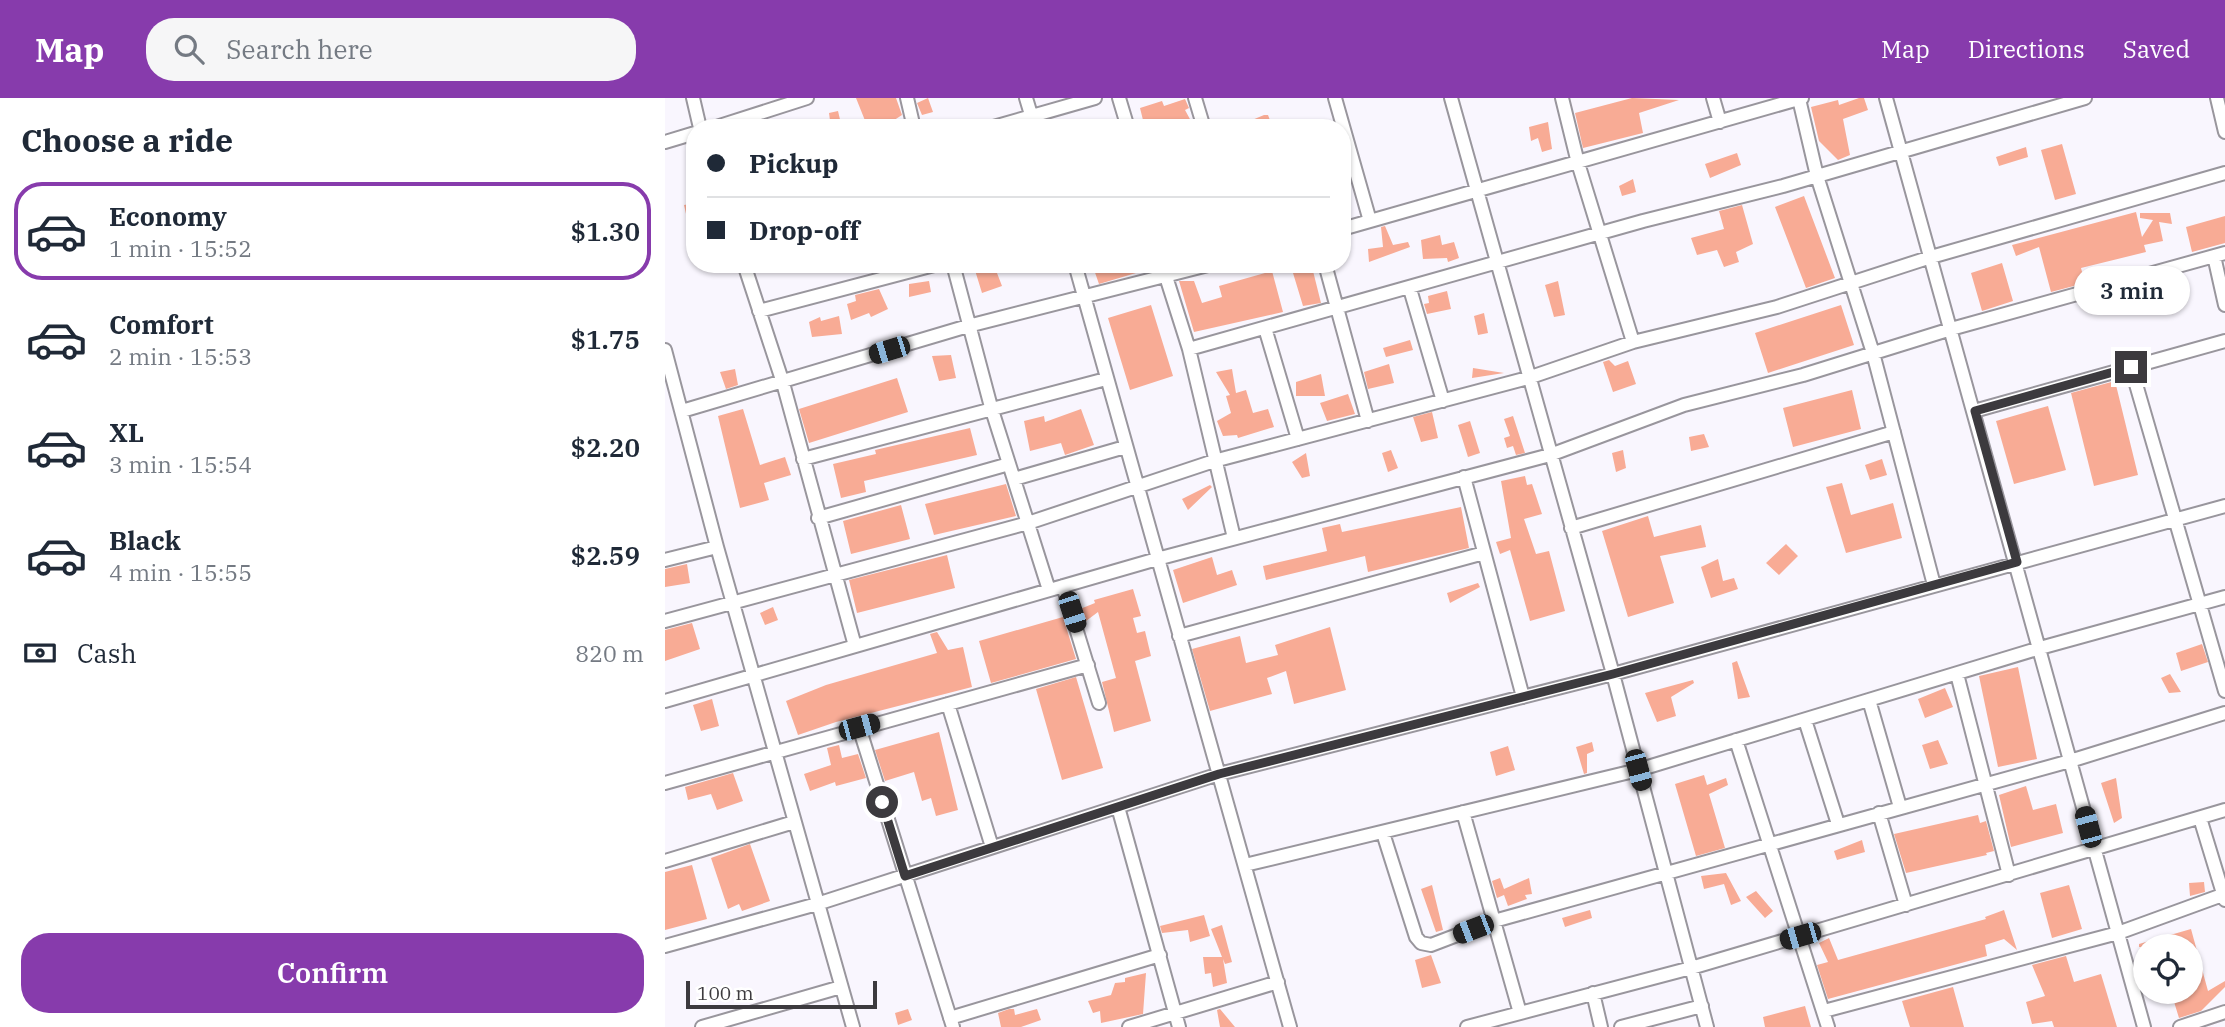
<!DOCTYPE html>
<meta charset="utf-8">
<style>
body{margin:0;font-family:"IBM Plex Serif",serif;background:#f6f6f7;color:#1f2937;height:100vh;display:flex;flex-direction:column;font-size:26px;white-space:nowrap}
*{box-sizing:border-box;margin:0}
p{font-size:23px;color:#747a83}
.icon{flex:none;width:38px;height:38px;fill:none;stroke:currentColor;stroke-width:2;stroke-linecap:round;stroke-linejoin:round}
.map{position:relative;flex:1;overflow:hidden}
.side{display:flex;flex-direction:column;background:#fff;width:665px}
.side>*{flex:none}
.top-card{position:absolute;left:21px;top:21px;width:665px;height:154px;border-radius:28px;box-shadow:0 2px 5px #0004;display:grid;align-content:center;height:154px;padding:0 21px;background:#fff}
.tools{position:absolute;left:1468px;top:836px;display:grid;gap:14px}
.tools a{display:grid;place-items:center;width:70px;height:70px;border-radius:50%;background:#fff;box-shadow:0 2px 5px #0004;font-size:35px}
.scale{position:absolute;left:21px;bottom:18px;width:191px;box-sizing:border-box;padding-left:7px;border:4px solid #3c3a3e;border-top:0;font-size:19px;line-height:24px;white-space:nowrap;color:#3c3a3e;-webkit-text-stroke:5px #fff;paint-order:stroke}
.end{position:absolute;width:32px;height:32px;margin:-16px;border:9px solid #3c3a3e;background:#fff;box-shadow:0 0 0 4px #fff}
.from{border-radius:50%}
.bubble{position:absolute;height:49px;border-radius:24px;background:#fff;box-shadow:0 2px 5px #0004;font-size:23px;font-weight:600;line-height:49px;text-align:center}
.car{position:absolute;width:21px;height:42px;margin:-21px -10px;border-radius:9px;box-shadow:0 0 5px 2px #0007;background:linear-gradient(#222 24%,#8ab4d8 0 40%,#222 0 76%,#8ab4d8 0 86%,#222 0)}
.top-card b{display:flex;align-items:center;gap:24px;height:66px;font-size:26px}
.top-card b+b{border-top:2px solid #e0e1e3}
.top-card i{width:18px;height:18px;background:#1f2937}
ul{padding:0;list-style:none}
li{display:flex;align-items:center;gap:21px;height:98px;margin:0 14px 10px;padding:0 7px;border:4px solid transparent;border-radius:28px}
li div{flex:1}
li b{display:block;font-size:26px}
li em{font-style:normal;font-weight:600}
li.selected{border-color:#873bac}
li>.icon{width:63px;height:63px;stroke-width:1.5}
h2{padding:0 21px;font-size:32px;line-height:84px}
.pay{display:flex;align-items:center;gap:18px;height:77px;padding:0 21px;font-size:26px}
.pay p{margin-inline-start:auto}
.button{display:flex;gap:14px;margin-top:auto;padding:14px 21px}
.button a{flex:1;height:80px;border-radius:28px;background:#873bac;color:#fff;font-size:28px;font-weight:600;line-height:80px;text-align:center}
header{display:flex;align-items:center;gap:42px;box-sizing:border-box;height:98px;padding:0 35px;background:#873bac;color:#fff}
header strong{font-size:33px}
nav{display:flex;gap:38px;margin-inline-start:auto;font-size:24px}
.search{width:490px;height:63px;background:#f6f6f7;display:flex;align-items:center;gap:18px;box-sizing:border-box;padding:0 24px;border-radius:28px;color:#747a83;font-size:26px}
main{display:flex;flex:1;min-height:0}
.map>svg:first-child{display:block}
</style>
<header>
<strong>Map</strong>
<div class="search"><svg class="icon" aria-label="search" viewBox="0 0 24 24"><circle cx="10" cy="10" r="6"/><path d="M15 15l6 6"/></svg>Search here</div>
<nav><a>Map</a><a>Directions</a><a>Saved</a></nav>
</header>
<main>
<section class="side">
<h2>Choose a ride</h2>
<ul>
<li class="selected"><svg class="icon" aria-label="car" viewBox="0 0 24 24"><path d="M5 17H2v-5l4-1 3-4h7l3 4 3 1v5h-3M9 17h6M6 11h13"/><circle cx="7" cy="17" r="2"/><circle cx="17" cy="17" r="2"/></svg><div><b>Economy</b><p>1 min · 15:52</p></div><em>$1.30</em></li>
<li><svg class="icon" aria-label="car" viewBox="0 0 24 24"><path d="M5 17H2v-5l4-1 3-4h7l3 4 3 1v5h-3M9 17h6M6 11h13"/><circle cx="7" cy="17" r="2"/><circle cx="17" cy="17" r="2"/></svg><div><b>Comfort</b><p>2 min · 15:53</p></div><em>$1.75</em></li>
<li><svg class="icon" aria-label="car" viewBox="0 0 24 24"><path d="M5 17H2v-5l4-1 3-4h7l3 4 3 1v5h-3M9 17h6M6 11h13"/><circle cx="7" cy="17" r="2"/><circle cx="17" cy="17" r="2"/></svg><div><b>XL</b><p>3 min · 15:54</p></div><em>$2.20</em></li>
<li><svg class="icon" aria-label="car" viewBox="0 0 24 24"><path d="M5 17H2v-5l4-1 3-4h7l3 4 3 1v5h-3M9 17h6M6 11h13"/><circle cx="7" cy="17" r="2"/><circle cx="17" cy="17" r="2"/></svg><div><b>Black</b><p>4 min · 15:55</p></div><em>$2.59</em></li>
</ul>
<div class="pay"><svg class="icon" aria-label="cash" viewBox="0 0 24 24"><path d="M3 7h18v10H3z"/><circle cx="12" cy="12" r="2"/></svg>Cash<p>820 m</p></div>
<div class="button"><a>Confirm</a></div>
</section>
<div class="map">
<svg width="1560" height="929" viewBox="0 0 1560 929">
<rect width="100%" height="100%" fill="#f9f6fe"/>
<path fill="#f8ab95" d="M191 0H231L237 17 220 28 218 21 201 25Z
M263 0 268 14 257 17 252 5Z
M967 0 1014 2 974 15 978 35 918 50 910 15Z
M1194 0H1199L1203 12 1178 21 1185 57 1173 62 1154 43 1146 9 1173 2 1174 7Z
M520 1 524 10 520 12 526 23 514 30H480L475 10 497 3 499 8Z
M173 13 177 30H166L164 15Z
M599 17H603L608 30H568Z
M883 24 887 51 877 54 873 40 866 43 864 29Z
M1397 46 1411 96 1390 102 1376 52Z
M1361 49 1363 59 1334 68 1331 59Z
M1072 55 1076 67 1045 80 1040 66Z
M968 81 971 94 957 98 954 88Z
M1139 98 1170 180 1141 190 1110 109Z
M30 105V137L26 138 19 107Z
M1077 107 1088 146 1071 154 1074 164 1059 169 1052 152 1032 157 1026 140 1059 131 1054 113Z
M1471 114 1477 139 1488 122 1475 120V115H1505L1507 126 1494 124 1498 143 1479 147 1481 154 1416 170 1420 185 1386 194 1374 149 1351 158 1347 147Z
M1560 118V145L1527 154 1521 129Z
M720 128 728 147 743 144 745 149 704 164 703 151 718 149 716 129Z
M775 137 777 147 789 144 794 160 783 164 782 160 758 161 756 142Z
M1337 165 1348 203 1317 213 1306 175Z
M317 166H350V172L332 175 337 188 317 195 309 169Z
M427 166H468L471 175 434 186Z
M647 169 656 205 638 208 628 175Z
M607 173 618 214 529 234 514 183H529L537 205 557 199 554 188Z
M264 183 266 194 244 199V186Z
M893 183 900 217 889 219 880 187Z
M214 191 223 211 206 219 204 215 186 222 182 206 191 203 190 197Z
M782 193 786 211 762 216 759 206 764 205 763 198Z
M486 207 508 278 465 292 443 220Z
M1176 207 1189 247 1103 275 1090 235Z
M819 215 823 235 813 237 809 218Z
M174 218 177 236 147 239 144 224 155 219 156 223Z
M745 242 748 252 721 259 718 250Z
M286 257 291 280 274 283 267 258Z
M944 262 950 268 963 263 971 286 948 294 938 264Z
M724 266 729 285 703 291 699 274Z
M808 270 839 275 807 280Z
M70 271 73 287 61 291 55 274Z
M567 271 571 295 581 292 588 315 603 311 609 329 573 340 572 337 558 338 552 323 566 315 561 298 565 297 551 274Z
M656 276 660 298H631V284Z
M232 280 243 314 144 345 134 311Z
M1450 283 1473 377 1429 388 1406 295Z
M1187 292 1196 331 1128 349 1118 310Z
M683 296 690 316 662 323 655 305Z
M1383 308 1401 372 1349 386 1331 323Z
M78 311 95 367 120 359 126 377 99 385 104 402 75 410 53 318Z
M416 311 429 347 400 357 396 345 365 353 359 323 379 318 380 324Z
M767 314 773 340 756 344 748 319Z
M848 318 860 355 851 357 848 348 842 350 839 340 845 338 839 321Z
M805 323 815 355 803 359 793 327Z
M305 330 312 357 199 383 201 394 176 400 168 366 211 356 210 352Z
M1039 336 1044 349 1026 353 1024 339Z
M726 352 733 370 723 374 717 355Z
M958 352 961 370 951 374 947 355Z
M641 355 645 378 637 380 627 364Z
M1217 361 1222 377 1205 382 1200 367Z
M860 378 862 387 867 386 877 416 859 421 871 456 884 453 900 513 865 523 845 452 835 456 831 444 846 440 836 383Z
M1177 385 1186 417 1228 405 1237 440 1181 455 1161 389Z
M341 386 351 418 269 437 260 406Z
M545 387 547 389 523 412 517 401Z
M236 407 245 441 186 456 178 423Z
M796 409 804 450 703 474 700 458 601 482 598 468 662 453 657 430 675 426 677 434Z
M983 418 989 439 1036 427 1041 449 995 458 1009 505 963 519 937 433Z
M1121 446 1133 458 1114 477 1101 465Z
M282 457 290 490 192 515 184 482Z
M547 459 552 477 567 472 572 487 518 505 508 472Z
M1053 461 1058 483 1069 480 1073 491 1046 500 1036 469Z
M22 466 25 485 0 489V471Z
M813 485 815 489 785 505 782 495Z
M468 491 476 518 468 520 472 535 480 533 486 558 470 563 486 623 449 634 437 584 451 580 433 514 421 523 415 511 430 505 429 502Z
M108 509 113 522 100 527 95 515Z
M398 519 411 561 326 585 314 543Z
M27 525 35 551 0 563V532Z
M665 529 681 592 629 606 621 573 602 580 607 596 545 613 527 551 575 538 581 565 613 557 610 547Z
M272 534 283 552 298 549 307 589 171 624 133 637 121 603 161 587 272 555 265 536Z
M1537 546 1543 564 1516 573 1511 555Z
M1072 563 1085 599 1073 601 1067 565Z
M1353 569 1372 661 1333 669 1314 578Z
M1505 576 1516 594 1504 595 1496 580Z
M411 579 438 670 397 682 371 591Z
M1028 582 1029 585 1006 599 1011 618 992 624 980 595Z
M1280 590 1288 609 1260 620 1253 601Z
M47 601 54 628 36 633 28 607Z
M274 634 293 712 271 718 266 700 257 703 249 674 220 683 210 652Z
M1273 642 1283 666 1265 671 1257 647Z
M927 644 929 653 922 656V675L919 676 911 649Z
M174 647 177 660 193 656 201 680 171 688 170 684 145 693 139 676 166 667 162 650Z
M843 648 850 672 831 678 825 654Z
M68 675 78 703 52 712 46 696 23 702 20 689Z
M1039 677 1042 687 1061 680 1063 687 1044 696 1060 750 1031 758 1010 686Z
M1451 680 1457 720 1449 725 1436 685Z
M1361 688 1368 712 1391 706 1398 735 1346 749 1334 697Z
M1313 717 1315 725 1321 723 1329 753 1321 755 1322 757 1241 775 1229 736Z
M1197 742 1200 754 1172 762 1169 753Z
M85 746 105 803 77 813 74 806 63 811 46 760Z
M27 767 42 821 0 832V774Z
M1061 775 1076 803 1066 807 1059 786 1039 791 1036 778Z
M835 780 839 791 864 780 867 796 860 797 862 801 843 808 839 797 832 800 827 783Z
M1539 784 1540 794 1525 798 1524 785Z
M767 787 778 832 771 834 756 791Z
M1404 787 1417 831 1387 840 1375 795Z
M1091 793 1108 813 1100 820 1081 799Z
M925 812 927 820 900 829 897 820Z
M1339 812 1352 852 1339 841 1320 847 1322 858 1163 901 1152 867 1163 864 1154 845 1164 840 1173 862 1321 821 1320 819Z
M539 817 545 838 525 844 523 832 497 835 495 828Z
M557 827 567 864 560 866 558 861 562 885 548 889 546 875 540 876 538 859H557L546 831Z
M1526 831 1543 893 1560 883V889L1536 913 1514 920 1506 894H1526V849H1474V846Z
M766 857 776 885 757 890 750 862Z
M1401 858 1409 884 1436 876 1452 929H1389L1387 923 1367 926 1361 904 1380 898 1367 867Z
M481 875 478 916 436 925 435 913 428 915 423 903 446 897 450 885 460 884V880Z
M1288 889 1299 929H1245L1237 903Z
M1140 908 1146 929H1100L1098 919Z
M243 911 247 922 233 927 230 915Z
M344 911H349L350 917 372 911 376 922 356 929H336L333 915Z
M555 911 570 929H555L552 912Z"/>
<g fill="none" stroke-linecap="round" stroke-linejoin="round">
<defs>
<path id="street" d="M28 0 35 30
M242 0 249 30
M361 0 370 30
M454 0 463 30
M530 0 539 30
M670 0 705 123
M786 0 948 576 1042 929
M897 0 913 65 968 244
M1048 0 1055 24
M1221 0 1479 929
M1552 0 1560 34
M1134 1 1152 78 1208 255 1269 487
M48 30 142 0
M325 30 430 0
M0 44 30 35
M677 131 1137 0
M1549 158 1560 207
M79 166 118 285 190 548
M288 166 326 309 384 492
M410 166 625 929
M497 166 524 251 569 440
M660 166 703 323
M745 191 778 303
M94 213 273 166
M600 230 633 341
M524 251 978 123 1118 88 1420 0
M0 252 52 449 188 929
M1466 269 1560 593
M17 313 303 228 547 166
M1309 313 1560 243
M138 361 441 281
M799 379 858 599
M349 381 460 349
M153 420 344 366
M906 430 1229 334
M0 462 52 449
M398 488 434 605
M0 523 363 425 549 363 863 280 968 244 1112 209 1266 159 1560 75
M514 538 819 455
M1292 576 1344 777
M1204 602 1235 709
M0 603 492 461 885 357 1019 307 1138 277 1286 231 1560 155
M283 606 327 749
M1140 622 1173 726
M194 629 288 929
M1071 642 1163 929
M0 685 423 567
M453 709 514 929
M798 714 855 915
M1214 715 1241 807
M1535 720 1560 802
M718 735 751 839 756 845 766 847 829 823 1405 663 1560 615
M0 763 129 724
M580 767 973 672 1375 550 1560 499
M0 848 152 806 554 676 948 576 1560 408
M928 895 936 929
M1159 913 1453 835 1560 796
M285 920 495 857
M37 929 176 889
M464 929 613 884
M802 929 1026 870 1560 712
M956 929 1037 908
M1515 929 1560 914"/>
</defs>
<use href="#street" stroke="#99969d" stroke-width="16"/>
<use href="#street" stroke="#fff" stroke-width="12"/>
</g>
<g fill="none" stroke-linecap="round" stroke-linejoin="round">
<path stroke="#3c3a3e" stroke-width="9" d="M217 704 240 778 554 676 948 576 1352 464 1310 313 1466 269"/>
</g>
</svg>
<div class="tools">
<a><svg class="icon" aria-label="locate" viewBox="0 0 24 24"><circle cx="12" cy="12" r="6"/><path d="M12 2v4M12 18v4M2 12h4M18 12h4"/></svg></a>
</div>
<div class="scale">100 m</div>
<i class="end from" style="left:217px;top:704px"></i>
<i class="end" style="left:1466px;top:269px"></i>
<div class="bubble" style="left:1409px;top:168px;width:116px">3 min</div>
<i class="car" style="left:224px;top:252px;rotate:253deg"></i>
<i class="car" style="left:407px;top:514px;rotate:162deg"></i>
<i class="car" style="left:194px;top:629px;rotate:75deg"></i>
<i class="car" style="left:973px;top:672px;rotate:165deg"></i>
<i class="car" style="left:1423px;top:729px;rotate:345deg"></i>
<i class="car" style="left:808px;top:831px;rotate:249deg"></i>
<i class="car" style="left:1135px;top:838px;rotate:254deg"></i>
<div class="top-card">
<b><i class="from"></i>Pickup</b>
<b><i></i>Drop-off</b>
</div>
</div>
</main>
